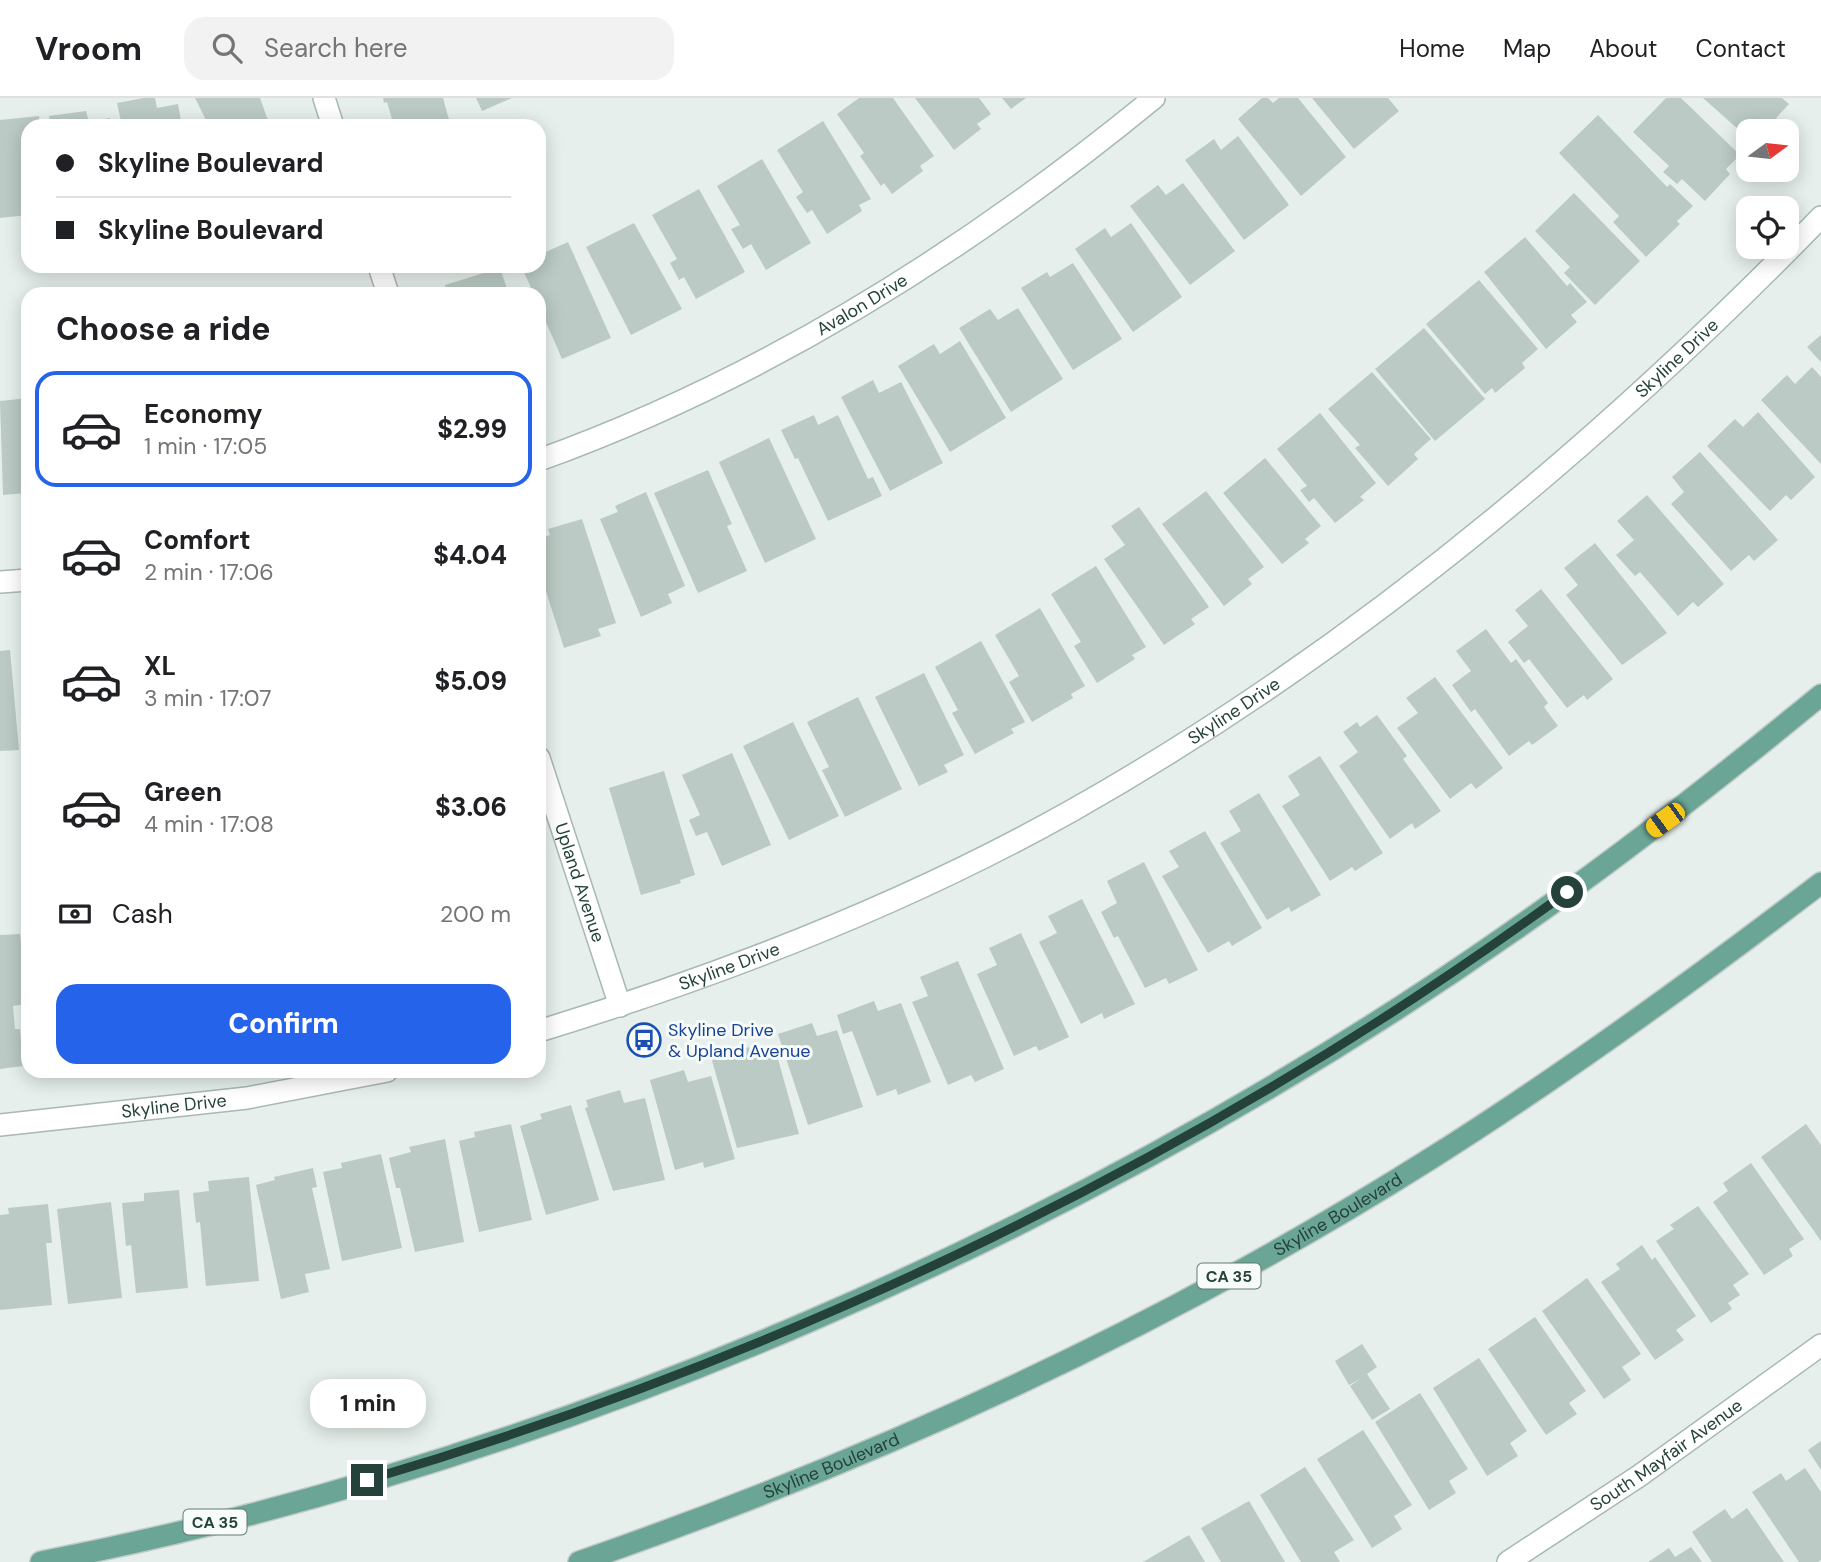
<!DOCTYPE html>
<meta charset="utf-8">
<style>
body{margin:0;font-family:"DM Sans",sans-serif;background:#f2f2f2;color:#202124;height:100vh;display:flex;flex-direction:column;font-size:26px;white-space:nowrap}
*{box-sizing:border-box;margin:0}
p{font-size:23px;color:#757577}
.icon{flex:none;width:38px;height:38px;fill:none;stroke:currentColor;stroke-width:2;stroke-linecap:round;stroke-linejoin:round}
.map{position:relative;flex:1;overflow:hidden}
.details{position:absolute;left:21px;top:189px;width:525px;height:791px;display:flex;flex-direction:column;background:#fff;border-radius:21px;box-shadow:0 4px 18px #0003}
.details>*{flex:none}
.hud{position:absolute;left:21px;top:21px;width:525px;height:154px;border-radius:21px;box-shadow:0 4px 18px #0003;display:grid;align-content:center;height:154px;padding:0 35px;background:#fff}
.needle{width:46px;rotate:75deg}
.tools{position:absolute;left:1736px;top:21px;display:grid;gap:14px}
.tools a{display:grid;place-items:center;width:63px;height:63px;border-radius:14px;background:#fff;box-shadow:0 4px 18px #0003;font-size:35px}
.end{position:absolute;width:32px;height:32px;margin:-16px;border:9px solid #24423a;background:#fff;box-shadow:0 0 0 4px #fff}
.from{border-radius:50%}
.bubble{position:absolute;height:49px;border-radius:21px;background:#fff;box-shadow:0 4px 18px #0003;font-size:23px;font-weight:800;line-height:49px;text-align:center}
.car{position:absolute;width:21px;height:42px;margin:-21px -10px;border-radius:9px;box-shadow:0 0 5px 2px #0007;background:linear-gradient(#f5c518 24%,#345 0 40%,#f5c518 0 76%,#345 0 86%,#f5c518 0)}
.hud b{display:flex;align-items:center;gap:24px;height:66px;font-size:26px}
.hud b+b{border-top:2px solid #e0e0e0}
.hud i{width:18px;height:18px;background:#202124}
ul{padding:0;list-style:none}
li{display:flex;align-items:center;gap:21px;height:116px;margin:0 14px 10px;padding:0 21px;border:4px solid transparent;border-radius:21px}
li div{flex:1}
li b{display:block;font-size:26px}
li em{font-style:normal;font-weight:800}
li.selected{border-color:#2563eb}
li>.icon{width:63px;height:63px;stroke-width:1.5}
h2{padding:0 35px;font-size:32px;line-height:84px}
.pay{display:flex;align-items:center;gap:18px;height:77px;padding:0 35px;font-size:26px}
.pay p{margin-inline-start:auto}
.button{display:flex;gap:14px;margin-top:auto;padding:14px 35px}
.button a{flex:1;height:80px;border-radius:21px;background:#2563eb;color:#fff;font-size:28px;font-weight:800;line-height:80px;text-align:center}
header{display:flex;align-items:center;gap:42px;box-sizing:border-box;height:98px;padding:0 35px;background:#fff;border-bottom:2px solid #e0e0e0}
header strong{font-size:33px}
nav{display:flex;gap:38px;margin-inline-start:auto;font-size:24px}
.search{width:490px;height:63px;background:#f2f2f2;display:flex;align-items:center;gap:18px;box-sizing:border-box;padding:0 24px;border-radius:21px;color:#757577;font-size:26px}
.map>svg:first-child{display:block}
</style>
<header>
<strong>Vroom</strong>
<div class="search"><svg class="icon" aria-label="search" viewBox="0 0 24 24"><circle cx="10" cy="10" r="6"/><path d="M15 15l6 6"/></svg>Search here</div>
<nav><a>Home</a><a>Map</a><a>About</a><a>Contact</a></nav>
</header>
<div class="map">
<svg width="1821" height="1464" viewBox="0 0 1821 1464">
<rect width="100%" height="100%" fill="#e6efeb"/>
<path fill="#bbcac4" d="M144 0H155L157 10 178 6 182 28H122L117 5Z
M195 0H260L270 28H209Z
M383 0H443L450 25 439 28H394L387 4 384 5Z
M476 0H512L482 13Z
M859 0H893L934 58 920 68 923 73 892 96 884 85 881 88 860 58 864 55 837 16Z
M915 0H979L991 16 977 26 981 31 954 52Z
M1002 0H1026L1011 11Z
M1262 0H1268L1273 5 1279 0H1298L1346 59 1301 98 1238 21Z
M1312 0H1388L1399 13 1354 51Z
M1666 0H1681L1740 57 1726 71 1730 76 1705 103 1682 81 1677 86 1663 74 1669 68 1633 34Z
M1703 0H1782L1789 6 1776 20 1780 24 1772 33H1748V40Z
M86 13 89 24 110 20 111 28H51L49 18Z
M1598 17 1667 89 1670 86 1693 108 1677 123 1680 126 1646 159 1613 124 1619 118 1559 55Z
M39 18 40 28H28V117L0 120V22Z
M823 23 871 101 859 107 862 113 827 136 812 112 807 115 796 99 803 94 777 52Z
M1238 38 1289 107 1244 142 1185 62 1214 41 1221 52Z
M762 61 811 145 766 172 751 146 743 151 731 131 740 127 717 88Z
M1183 85 1235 153 1190 187 1130 108 1158 87 1166 97Z
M699 91 745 174 696 201 684 179 679 182 670 165 677 161 652 117Z
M1574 95 1640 163 1595 207 1564 175 1570 169 1535 133Z
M634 125 682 211 631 237 586 149Z
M1131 125 1182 199 1133 234 1075 151 1105 130 1111 139Z
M1525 139 1567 188 1570 185 1587 204 1571 217 1577 224 1546 251 1484 174Z
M568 144 611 240 562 261 539 208V196H534L521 168H539V157Z
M1073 165 1122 241 1073 272 1021 190 1047 174 1050 179Z
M500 170 508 194 505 196H447L445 187Z
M1479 182 1538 251 1522 265 1525 270 1495 295 1492 290 1485 296 1426 226Z
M1018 210 1063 281 1011 314 959 230 990 211 998 222Z
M1424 230 1485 301 1435 343 1375 271Z
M1821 237V264L1807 249Z
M960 243 1006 320 950 354 898 268 934 246 940 256Z
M1812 269 1821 279V366L1761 302 1787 277 1795 286Z
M1372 274 1431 341 1414 356 1418 361 1388 388 1355 350 1360 347 1328 311Z
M873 282 879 295 901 284 943 365 890 393 841 299Z
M28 300V395L3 397 0 303Z
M1758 314 1815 379 1791 402 1786 397 1770 413 1707 348 1735 321 1743 329Z
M1320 315 1376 385 1360 399 1364 402 1335 425 1314 400 1309 404 1300 392 1307 388 1277 351Z
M814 317 818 327 838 317 868 381 873 379 882 398 828 423 798 360 795 361 781 332Z
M769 340 816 441 765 465 719 364Z
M1700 354 1778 442 1754 463 1749 457 1731 473 1671 406 1684 394 1672 379Z
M1265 360 1321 428 1305 441 1309 445 1282 466 1223 395Z
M708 372 732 426 727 428 747 473 698 495 654 395Z
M1206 393 1264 469 1248 481 1252 486 1224 508 1162 426Z
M646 394 685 488 668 496 672 505 641 519 600 421 618 414 615 408Z
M1647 397 1724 486 1698 509 1693 504 1678 518 1640 474 1635 478 1616 457 1634 442 1617 423Z
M1139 409 1209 509 1191 521 1195 526 1164 547 1104 461 1125 447 1111 428Z
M582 421 616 525 598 531 601 538 564 550 539 471V441L550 437 548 431Z
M1595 445 1667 535 1622 567 1566 497 1578 487 1564 470Z
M1096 468 1146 549 1132 557 1135 561 1097 585 1074 548 1081 544 1051 496Z
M1541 491 1613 581 1587 602 1584 597 1567 610 1529 561 1524 565 1508 544 1528 528 1515 512Z
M1040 510 1085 588 1071 596 1073 600 1032 624 1009 584 1019 578 995 537Z
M1486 531 1511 565 1516 561 1548 605 1544 609 1558 628 1532 647 1529 643 1509 658 1475 611 1471 614 1452 587 1471 573 1456 553Z
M981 543 1025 624 1011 631 1014 635 975 656 952 615 958 612 935 569Z
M10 552 19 652 0 653V553Z
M28 552V587H25L22 553Z
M924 575 964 657 944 667 948 674 919 688 875 599Z
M1435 579 1503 670 1476 691 1471 685 1450 701 1397 630 1418 615 1406 600Z
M858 599 902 691 845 719 822 672 829 669 807 624Z
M1377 617 1407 658 1403 661 1441 713 1415 731 1412 725 1390 741 1339 668 1358 654 1343 634 1357 624 1360 629Z
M793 624 839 718 789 742 743 648Z
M732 655 771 747 722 768 707 734 696 738 689 722 700 717 682 677Z
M1320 658 1383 755 1355 773 1352 769 1330 783 1282 708 1300 697 1288 678Z
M664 673 695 777 680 782 681 785 641 797 609 690Z
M1259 695 1321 797 1291 814 1289 809 1267 822 1220 745 1241 733 1229 713Z
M1205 733 1262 830 1232 848 1229 843 1208 855 1162 778 1179 769 1169 753Z
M1144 764 1198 872 1169 886 1166 880 1145 890 1118 838 1114 840 1101 814 1117 805 1107 783Z
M1082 801 1135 906 1104 921 1102 915 1081 926 1039 844 1057 835 1048 818Z
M1021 835 1069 939 1039 953 1036 948 1014 958 977 876 997 867 989 850Z
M20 836 27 906 13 908 15 931H20L23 968 0 971V837Z
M958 863 1004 971 975 984 971 977 948 987 912 904 928 898 920 879Z
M874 903 878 913 901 905 931 984 898 997 896 991 877 998 852 933 843 936 837 917Z
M812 925 817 938 837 932 863 1009 808 1027 778 936Z
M749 949 752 961 776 954 799 1036 737 1050 711 959Z
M684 972 688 984 711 978 735 1061 704 1070 703 1064 675 1072 650 982Z
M620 992 624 1005 645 1000 665 1082 613 1093 585 1010 588 1009 586 1002Z
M571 1007 599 1102 546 1117 520 1028 542 1021 540 1016Z
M511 1026 532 1122 479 1134 459 1043 475 1039 474 1034Z
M1806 1026 1821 1047V1143L1761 1059Z
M445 1041 464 1144 415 1154 400 1090H396L389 1060 411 1054 409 1049Z
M381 1056 402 1150 342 1163 323 1074 342 1070 341 1065Z
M1751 1065 1804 1141 1789 1151 1793 1158 1764 1177 1713 1104 1728 1093 1723 1085Z
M313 1070 317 1089 312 1090 330 1171 305 1176 309 1194 281 1201 256 1087 275 1082 274 1079Z
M249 1079 259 1183 206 1188 200 1124 196 1125 193 1095 209 1093 208 1083Z
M179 1092 188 1190 136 1195 131 1147 126 1148 122 1105 144 1103V1095Z
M111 1104 122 1200 68 1206 57 1111Z
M48 1106 52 1145H46L52 1207 0 1212V1117L9 1116 8 1110Z
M1698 1108 1749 1176 1733 1187 1740 1197 1728 1205 1732 1211 1711 1225 1656 1143 1674 1131 1670 1127Z
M1642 1147 1652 1162 1655 1159 1696 1218 1676 1232 1684 1242 1655 1262 1601 1184 1620 1171 1616 1166Z
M1587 1180 1641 1256 1622 1269 1631 1282 1604 1301 1542 1213Z
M1535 1219 1586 1293 1569 1305 1577 1316 1546 1337 1488 1251Z
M1362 1246 1377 1269 1367 1276 1390 1311 1372 1322 1350 1288 1360 1281 1349 1287 1335 1263Z
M1479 1260 1527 1333 1510 1345 1518 1358 1487 1378 1433 1290Z
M1420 1295 1468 1371 1449 1383 1456 1395 1429 1412 1375 1324Z
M1363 1332 1412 1407 1394 1418 1402 1431 1372 1450 1317 1361Z
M1821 1343V1372L1808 1352Z
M1305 1369 1354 1442 1334 1454 1340 1464H1301L1260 1397Z
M1805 1370 1821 1394V1462L1818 1464H1799L1752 1394 1781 1375 1786 1383Z
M1249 1403 1285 1464H1221L1201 1430Z
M1747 1410 1784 1464H1712L1692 1434 1725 1411 1732 1421Z
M1189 1437 1205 1464H1143Z
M1691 1449 1702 1464H1648L1669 1450 1675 1459Z"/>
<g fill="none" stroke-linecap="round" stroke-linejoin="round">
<defs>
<g id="minor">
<path d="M324 0 333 28"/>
<path d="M379 168 388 196"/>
<path id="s1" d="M539 362C764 281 970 151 1154 0"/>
<path d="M0 484 28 482"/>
<path id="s2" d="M539 660 620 908"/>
<path id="s3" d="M539 933C722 877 906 806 1073 712 1351 555 1599 347 1821 119"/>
<path id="s4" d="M0 1027 247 1000 387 973"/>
<path id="s5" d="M1508 1464 1639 1378 1821 1247"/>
</g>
<g id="primary">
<path d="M41 1464C552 1365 1084 1133 1510 835 1617 761 1720 680 1821 597"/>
<path id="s6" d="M579 1464C876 1361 1164 1229 1430 1061 1565 976 1694 882 1821 785"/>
</g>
</defs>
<use href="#minor" stroke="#a8b8b2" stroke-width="24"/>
<use href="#primary" stroke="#c2cac8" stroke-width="24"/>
<use href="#minor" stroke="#fff" stroke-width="21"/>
<use href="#primary" stroke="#6aa596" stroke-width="21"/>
</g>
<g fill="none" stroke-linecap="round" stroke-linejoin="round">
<path stroke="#24423a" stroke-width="9" d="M367 1382C794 1256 1208 1057 1567 794"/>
</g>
<defs>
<symbol id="bus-ring" viewBox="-11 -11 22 22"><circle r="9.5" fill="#f7fbf9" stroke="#1a4fb4" stroke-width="1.5"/><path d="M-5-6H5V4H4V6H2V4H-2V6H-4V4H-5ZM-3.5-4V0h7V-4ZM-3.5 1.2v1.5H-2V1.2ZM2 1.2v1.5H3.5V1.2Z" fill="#1a4fb4"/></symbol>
</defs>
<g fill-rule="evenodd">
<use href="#bus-ring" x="625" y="923" width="38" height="38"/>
</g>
<g text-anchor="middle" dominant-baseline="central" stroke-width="6" stroke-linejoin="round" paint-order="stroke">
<g fill="#f7fbf9" stroke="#637a73" stroke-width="2">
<rect x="1197.5" y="1165.5" width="63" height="25" rx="5"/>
<rect x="183.5" y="1411.5" width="63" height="25" rx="5"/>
</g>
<g font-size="16" font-weight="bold" fill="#24423a">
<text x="1229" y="1178">CA 35</text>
<text x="215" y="1424">CA 35</text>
</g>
<g font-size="18" fill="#24423a" stroke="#f7fbf9">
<text stroke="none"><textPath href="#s1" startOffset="359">Avalon Drive</textPath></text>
<text stroke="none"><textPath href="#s3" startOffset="1335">Skyline Drive</textPath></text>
<text stroke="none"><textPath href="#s3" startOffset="768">Skyline Drive</textPath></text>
<text stroke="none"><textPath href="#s2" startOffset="131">Upland Avenue</textPath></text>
<text stroke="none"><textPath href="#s3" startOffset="201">Skyline Drive</textPath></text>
<text stroke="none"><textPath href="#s4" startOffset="175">Skyline Drive</textPath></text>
<text stroke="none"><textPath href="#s6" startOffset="836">Skyline Boulevard</textPath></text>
<text stroke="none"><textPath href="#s5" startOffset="191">South Mayfair Avenue</textPath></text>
<text stroke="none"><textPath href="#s6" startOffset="270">Skyline Boulevard</textPath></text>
</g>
<g font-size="18" fill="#164399" stroke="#f7fbf9" text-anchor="start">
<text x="668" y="932">Skyline Drive<tspan x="668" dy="21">&amp; Upland Avenue</tspan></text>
</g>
</g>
</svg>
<div class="tools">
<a><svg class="needle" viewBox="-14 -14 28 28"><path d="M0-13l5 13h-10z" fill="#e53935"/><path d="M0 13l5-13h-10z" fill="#757577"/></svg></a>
<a><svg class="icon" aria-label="locate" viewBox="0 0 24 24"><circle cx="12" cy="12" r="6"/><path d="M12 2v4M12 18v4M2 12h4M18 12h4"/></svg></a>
</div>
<i class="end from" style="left:1567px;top:794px"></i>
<i class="end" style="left:367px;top:1382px"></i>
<div class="bubble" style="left:310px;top:1281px;width:116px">1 min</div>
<i class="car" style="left:1665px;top:722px;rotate:234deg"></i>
<div class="hud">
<b><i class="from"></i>Skyline Boulevard</b>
<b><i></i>Skyline Boulevard</b>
</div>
<section class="details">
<h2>Choose a ride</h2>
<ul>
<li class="selected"><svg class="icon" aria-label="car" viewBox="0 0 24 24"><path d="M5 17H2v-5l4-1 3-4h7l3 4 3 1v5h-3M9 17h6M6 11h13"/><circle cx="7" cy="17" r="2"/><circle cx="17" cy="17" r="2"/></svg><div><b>Economy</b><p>1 min · 17:05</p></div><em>$2.99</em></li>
<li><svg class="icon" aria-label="car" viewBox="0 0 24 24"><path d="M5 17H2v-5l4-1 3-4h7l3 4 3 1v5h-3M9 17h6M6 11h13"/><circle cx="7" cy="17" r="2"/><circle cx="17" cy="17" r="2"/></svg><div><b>Comfort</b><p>2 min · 17:06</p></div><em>$4.04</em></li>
<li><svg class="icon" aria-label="car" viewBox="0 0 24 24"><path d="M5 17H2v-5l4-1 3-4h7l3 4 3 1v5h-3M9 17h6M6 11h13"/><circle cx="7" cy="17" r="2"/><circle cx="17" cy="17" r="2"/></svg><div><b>XL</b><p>3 min · 17:07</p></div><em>$5.09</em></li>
<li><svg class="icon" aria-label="car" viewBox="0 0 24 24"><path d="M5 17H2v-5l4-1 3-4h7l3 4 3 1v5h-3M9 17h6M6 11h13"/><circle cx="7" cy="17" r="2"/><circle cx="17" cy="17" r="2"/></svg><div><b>Green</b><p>4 min · 17:08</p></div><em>$3.06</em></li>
</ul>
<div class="pay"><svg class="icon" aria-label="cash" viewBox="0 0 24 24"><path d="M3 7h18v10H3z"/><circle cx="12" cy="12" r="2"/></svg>Cash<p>200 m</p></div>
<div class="button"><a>Confirm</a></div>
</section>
</div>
